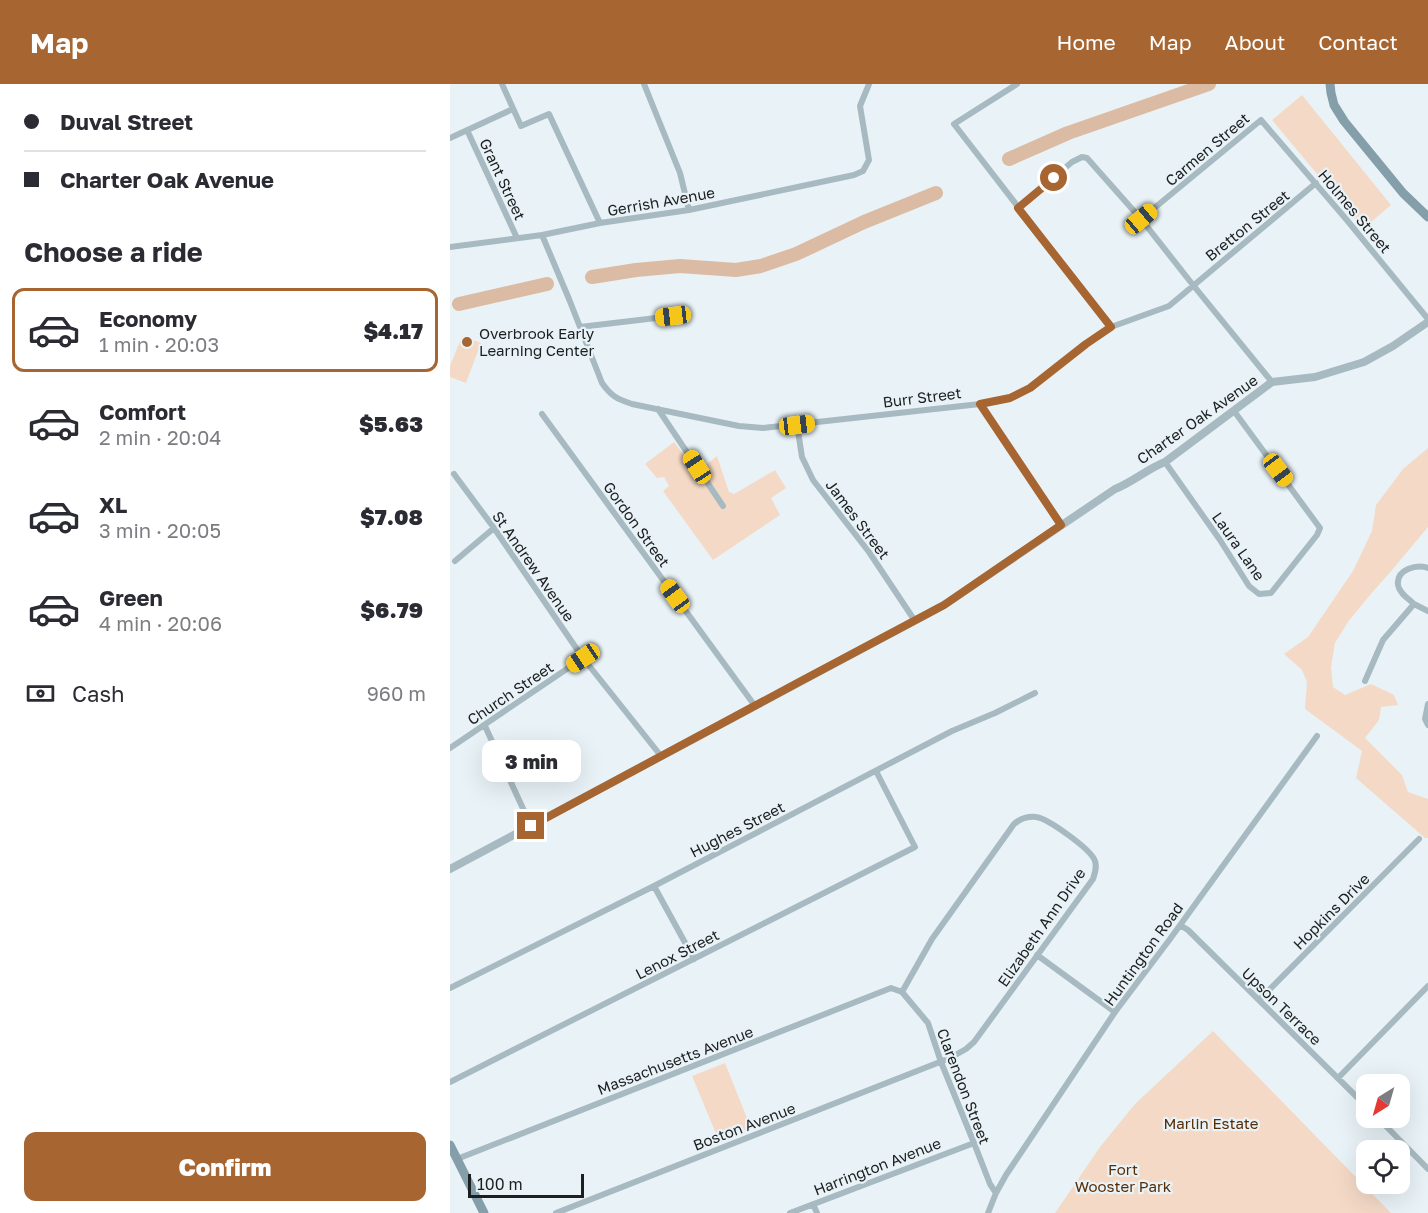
<!DOCTYPE html>
<meta charset="utf-8">
<style>
body{margin:0;font-family:"Golos Text",sans-serif;background:#f7f7f7;color:#2b2b33;height:100vh;display:flex;flex-direction:column;font-size:22px;white-space:nowrap}
*{box-sizing:border-box;margin:0}
p{font-size:20px;color:#7c7c81}
.icon{flex:none;width:33px;height:33px;fill:none;stroke:currentColor;stroke-width:2;stroke-linecap:round;stroke-linejoin:round}
.map{position:relative;flex:1;overflow:hidden}
.panel{display:flex;flex-direction:column;background:#fff;width:450px}
.panel>*{flex:none}
.banner{display:grid;align-content:center;height:132px;padding:0 24px;background:#fff}
.needle{width:39px;rotate:217deg}
.fabs{position:absolute;left:906px;top:990px;display:grid;gap:12px}
.fabs a{display:grid;place-items:center;width:54px;height:54px;border-radius:12px;background:#fff;box-shadow:0 6px 24px #0002;font-size:30px}
.scale{position:absolute;left:18px;bottom:15px;width:116px;box-sizing:border-box;padding-left:6px;border:3px solid #1b1f20;border-top:0;font-size:16px;line-height:21px;white-space:nowrap;color:#1b1f20;-webkit-text-stroke:4px #e9f3f7;paint-order:stroke}
.end{position:absolute;width:27px;height:27px;margin:-14px;border:8px solid #a76631;background:#fff;box-shadow:0 0 0 3px #fff}
.from{border-radius:50%}
.bubble{position:absolute;height:42px;border-radius:12px;background:#fff;box-shadow:0 6px 24px #0002;font-size:20px;font-weight:800;line-height:42px;text-align:center}
.car{position:absolute;width:18px;height:36px;margin:-18px -9px;border-radius:8px;box-shadow:0 0 4px 2px #0007;background:linear-gradient(#f5c518 24%,#345 0 40%,#f5c518 0 76%,#345 0 86%,#f5c518 0)}
.banner b{display:flex;align-items:center;gap:21px;height:57px;font-size:22px}
.banner b+b{border-top:2px solid #e1e1e2}
.banner i{width:15px;height:15px;background:#2b2b33}
ul{padding:0;list-style:none}
li{display:flex;align-items:center;gap:18px;height:84px;margin:0 12px 9px;padding:0 12px;border:3px solid transparent;border-radius:12px}
li div{flex:1}
li b{display:block;font-size:22px}
li em{font-style:normal;font-weight:800}
li.current{border-color:#a76631}
li>.icon{width:54px;height:54px;stroke-width:1.5}
h2{padding:0 24px;font-size:27px;line-height:72px}
.pay{display:flex;align-items:center;gap:15px;height:66px;padding:0 24px;font-size:22px}
.pay p{margin-inline-start:auto}
.button{display:flex;gap:12px;margin-top:auto;padding:12px 24px}
.button a{flex:1;height:69px;border-radius:12px;background:#a76631;color:#fff;font-size:24px;font-weight:800;line-height:69px;text-align:center}
header{display:flex;align-items:center;gap:36px;box-sizing:border-box;height:84px;padding:0 30px;background:#a76631;color:#fff}
header strong{font-size:28px}
nav{display:flex;gap:33px;margin-inline-start:auto;font-size:21px}
main{display:flex;flex:1;min-height:0}
.map>svg:first-child{display:block}
</style>
<header>
<strong>Map</strong>
<nav><a>Home</a><a>Map</a><a>About</a><a>Contact</a></nav>
</header>
<main>
<section class="panel">
<div class="banner">
<b><i class="from"></i>Duval Street</b>
<b><i></i>Charter Oak Avenue</b>
</div>
<h2>Choose a ride</h2>
<ul>
<li class="current"><svg class="icon" aria-label="car" viewBox="0 0 24 24"><path d="M5 17H2v-5l4-1 3-4h7l3 4 3 1v5h-3M9 17h6M6 11h13"/><circle cx="7" cy="17" r="2"/><circle cx="17" cy="17" r="2"/></svg><div><b>Economy</b><p>1 min · 20:03</p></div><em>$4.17</em></li>
<li><svg class="icon" aria-label="car" viewBox="0 0 24 24"><path d="M5 17H2v-5l4-1 3-4h7l3 4 3 1v5h-3M9 17h6M6 11h13"/><circle cx="7" cy="17" r="2"/><circle cx="17" cy="17" r="2"/></svg><div><b>Comfort</b><p>2 min · 20:04</p></div><em>$5.63</em></li>
<li><svg class="icon" aria-label="car" viewBox="0 0 24 24"><path d="M5 17H2v-5l4-1 3-4h7l3 4 3 1v5h-3M9 17h6M6 11h13"/><circle cx="7" cy="17" r="2"/><circle cx="17" cy="17" r="2"/></svg><div><b>XL</b><p>3 min · 20:05</p></div><em>$7.08</em></li>
<li><svg class="icon" aria-label="car" viewBox="0 0 24 24"><path d="M5 17H2v-5l4-1 3-4h7l3 4 3 1v5h-3M9 17h6M6 11h13"/><circle cx="7" cy="17" r="2"/><circle cx="17" cy="17" r="2"/></svg><div><b>Green</b><p>4 min · 20:06</p></div><em>$6.79</em></li>
</ul>
<div class="pay"><svg class="icon" aria-label="cash" viewBox="0 0 24 24"><path d="M3 7h18v10H3z"/><circle cx="12" cy="12" r="2"/></svg>Cash<p>960 m</p></div>
<div class="button"><a>Confirm</a></div>
</section>
<div class="map">
<svg width="978" height="1129" viewBox="0 0 978 1129">
<rect width="100%" height="100%" fill="#e9f3f7"/>
<path fill="#f4d9c6" d="M852 11 941 121 913 145 822 36Z
M12 252 31 259 16 299 0 293V282Z
M224 358 247 388 267 372 279 408 284 410 325 386 336 404 321 414 330 431 263 476 213 407 219 402 214 393 207 394 195 380Z
M978 364V443L942 486 920 511 898 538 885 559 881 583 883 603 895 611 921 600 944 611 948 621 931 623 929 636 915 654 952 691 958 708 978 715V754H975L906 694 912 667 855 625 857 598 852 586 834 570 858 553 903 487 922 447 926 421 953 385Z
M763 947 941 1129H605L650 1063 685 1020Z
M275 979 301 1044 269 1057 242 992Z"/>
<g fill="none" stroke-linecap="round" stroke-linejoin="round">
<path stroke="#dbbba3" stroke-width="14" d="M559 75 618 49 759 0
M142 193 186 186 230 182 286 186 311 182 346 170 414 138 486 109
M9 220 97 200"/>
<path stroke="#a8bac1" stroke-width="6" d="M52 0 71 42 99 30 150 139
M194 0 230 89 239 126
M567 0 504 40 661 243
M17 46 67 154
M0 54 63 25
M568 124 622 78 632 73 637 74 691 135 743 201 822 298
M691 135 811 36 896 135 978 235
M92 151 119 215 152 299C161 312 167 315 182 320L289 342 313 344 530 320 552 316 573 308 580 304 636 260 661 243 719 222 866 99
M0 163 92 151 150 139 239 126 404 91 413 87 419 76 410 22 419 0
M130 243 223 232
M530 320 611 441
M208 325 273 422
M92 330 305 622
M347 341 352 373 363 396 419 468 465 537
M715 378 770 456 799 502 809 510 821 509 867 451 870 444 784 327
M4 390 44 444 133 574 211 672
M5 477 44 444
M964 520 978 527
M915 597 933 556 964 520C959 515 949 509 948 501 946 485 967 480 978 484
M978 620 975 635 978 641
M35 642 81 742
M0 664 133 574
M204 802 244 875
M730 841 738 846 916 1022
M587 871 665 928
M0 904 204 802 502 647 545 629 585 609
M452 908 478 939 491 978 524 1059 540 1100 546 1109
M809 916 969 755
M889 993 978 902
M0 998 465 763 426 687
M928 1034 978 1085
M7 1075 441 904 452 908
M363 1120 367 1129
M106 1129 500 974 516 965 524 958 643 795C645 789 647 783 645 777 641 765 597 734 586 733 577 732 570 735 564 740L482 855 452 908
M340 1129 524 1059
M538 1129 546 1109 556 1091 665 928 720 855 867 652"/>
<path stroke="#a8bac1" stroke-width="8" d="M0 785 494 521 665 405C683 398 697 385 715 378L822 298 865 293 914 278 943 262 978 238"/>
<path stroke="#849fa9" stroke-width="9" d="M880 0 881 9 884 21 894 37 953 109 978 133
M0 1061 34 1129"/>
</g>
<g fill="none" stroke-linecap="round" stroke-linejoin="round">
<path stroke="#a76631" stroke-width="8" d="M81 742 351 597 494 521 611 441 530 320 560 314 580 304 636 260 661 243 568 124 604 94"/>
</g>
<circle fill="#a76631" stroke="#e9f3f7" stroke-width="2" cx="17" cy="258" r="6"/>
<g text-anchor="middle" dominant-baseline="central" stroke-width="4.5" stroke-linejoin="round" paint-order="stroke">
<g font-size="15" fill="#1b1f20" stroke="#e9f3f7">
<text transform="translate(757 65) rotate(-40)">Carmen Street</text>
<text transform="translate(53 95) rotate(65)">Grant Street</text>
<text transform="translate(211 117) rotate(-10)">Gerrish Avenue</text>
<text transform="translate(905 127) rotate(50)">Holmes Street</text>
<text transform="translate(797 141) rotate(-39)">Bretton Street</text>
<text transform="translate(472 313) rotate(-7)">Burr Street</text>
<text transform="translate(747 335) rotate(-35)">Charter Oak Avenue</text>
<text transform="translate(408 435) rotate(53)">James Street</text>
<text transform="translate(187 440) rotate(54)">Gordon Street</text>
<text transform="translate(789 462) rotate(55)">Laura Lane</text>
<text transform="translate(84 482) rotate(55)">St Andrew Avenue</text>
<text transform="translate(60 609) rotate(-34)">Church Street</text>
<text transform="translate(287 745) rotate(-27)">Hughes Street</text>
<text transform="translate(881 827) rotate(-45)">Hopkins Drive</text>
<text transform="translate(591 843) rotate(-55)">Elizabeth Ann Drive</text>
<text transform="translate(227 870) rotate(-27)">Lenox Street</text>
<text transform="translate(693 870) rotate(-54)">Huntington Road</text>
<text transform="translate(832 922) rotate(44)">Upson Terrace</text>
<text transform="translate(225 976) rotate(-21)">Massachusetts Avenue</text>
<text transform="translate(514 1002) rotate(69)">Clarendon Street</text>
<text transform="translate(294 1042) rotate(-21)">Boston Avenue</text>
<text transform="translate(427 1082) rotate(-21)">Harrington Avenue</text>
</g>
<g font-size="15" fill="#1b1f20" stroke="#e9f3f7" text-anchor="start">
<text x="29" y="249">Overbrook Early<tspan x="29" dy="17">Learning Center</tspan></text>
</g>
<g font-size="15" fill="#582d05" stroke="#e9f3f7">
<text x="761" y="1039">Marlin Estate</text>
<text x="673" y="1085">Fort<tspan x="673" dy="17">Wooster Park</tspan></text>
</g>
</g>
</svg>
<div class="fabs">
<a><svg class="needle" viewBox="-14 -14 28 28"><path d="M0-13l5 13h-10z" fill="#e53935"/><path d="M0 13l5-13h-10z" fill="#7c7c81"/></svg></a>
<a><svg class="icon" aria-label="locate" viewBox="0 0 24 24"><circle cx="12" cy="12" r="6"/><path d="M12 2v4M12 18v4M2 12h4M18 12h4"/></svg></a>
</div>
<div class="scale">100 m</div>
<i class="end from" style="left:604px;top:94px"></i>
<i class="end" style="left:81px;top:742px"></i>
<div class="bubble" style="left:32px;top:656px;width:99px">3 min</div>
<i class="car" style="left:691px;top:135px;rotate:50deg"></i>
<i class="car" style="left:223px;top:232px;rotate:263deg"></i>
<i class="car" style="left:347px;top:341px;rotate:83deg"></i>
<i class="car" style="left:247px;top:383px;rotate:327deg"></i>
<i class="car" style="left:828px;top:386px;rotate:143deg"></i>
<i class="car" style="left:225px;top:512px;rotate:324deg"></i>
<i class="car" style="left:133px;top:574px;rotate:236deg"></i>
</div>
</main>
